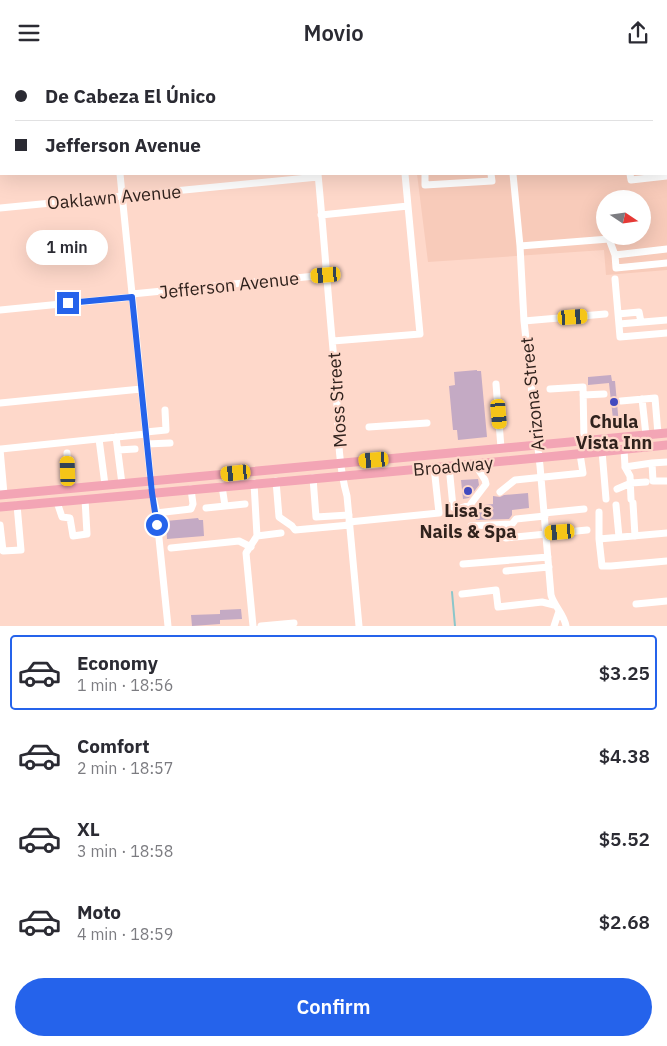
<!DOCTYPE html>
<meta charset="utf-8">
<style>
body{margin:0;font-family:"IBM Plex Sans",sans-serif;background:#f7f7f7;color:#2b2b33;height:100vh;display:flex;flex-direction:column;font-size:19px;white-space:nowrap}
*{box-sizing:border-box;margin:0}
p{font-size:16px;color:#7c7c81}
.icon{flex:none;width:28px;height:28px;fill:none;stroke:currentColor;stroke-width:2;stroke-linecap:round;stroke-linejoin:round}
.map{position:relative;height:561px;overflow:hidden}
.details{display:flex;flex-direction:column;background:#fff;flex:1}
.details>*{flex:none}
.top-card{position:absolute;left:0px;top:0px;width:668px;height:110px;box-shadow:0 5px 20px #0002;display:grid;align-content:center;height:110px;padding:0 15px;background:#fff}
.needle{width:32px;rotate:103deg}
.tools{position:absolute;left:596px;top:125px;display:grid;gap:10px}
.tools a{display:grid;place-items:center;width:55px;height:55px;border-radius:50%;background:#fff;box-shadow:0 5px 20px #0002;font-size:25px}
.end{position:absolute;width:22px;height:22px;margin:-11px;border:6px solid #2563eb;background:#fff;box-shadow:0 0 0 2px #fff}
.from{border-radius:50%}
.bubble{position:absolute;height:35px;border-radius:18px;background:#fff;box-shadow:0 5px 20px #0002;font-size:16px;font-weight:600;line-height:35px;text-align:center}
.car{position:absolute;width:15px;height:30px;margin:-15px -8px;border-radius:6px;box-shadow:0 0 4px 1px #0007;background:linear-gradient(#f5c518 24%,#345 0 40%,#f5c518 0 76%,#345 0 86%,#f5c518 0)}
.top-card b{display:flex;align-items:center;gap:18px;height:48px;font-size:19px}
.top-card b+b{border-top:1px solid #e1e1e2}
.top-card i{width:12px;height:12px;background:#2b2b33}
ul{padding:9px 0 0;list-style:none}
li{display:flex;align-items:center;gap:15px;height:75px;margin:0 10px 8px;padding:0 5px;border:2px solid transparent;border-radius:5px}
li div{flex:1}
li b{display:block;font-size:19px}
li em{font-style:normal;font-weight:600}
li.active{border-color:#2563eb}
li>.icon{width:45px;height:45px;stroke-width:1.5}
.action{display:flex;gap:10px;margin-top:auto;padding:10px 15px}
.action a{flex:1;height:58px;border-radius:30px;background:#2563eb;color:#fff;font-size:20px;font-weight:600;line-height:58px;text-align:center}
header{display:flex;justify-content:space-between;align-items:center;height:65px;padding:0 15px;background:#fff;font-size:22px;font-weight:600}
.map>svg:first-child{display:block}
</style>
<header><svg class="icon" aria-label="menu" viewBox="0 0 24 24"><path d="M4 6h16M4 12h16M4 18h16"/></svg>Movio<svg class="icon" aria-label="share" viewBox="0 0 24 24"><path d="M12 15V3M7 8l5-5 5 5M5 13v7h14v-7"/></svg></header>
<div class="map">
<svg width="667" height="561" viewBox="0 0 667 561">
<rect width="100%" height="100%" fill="#fed8ca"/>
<path fill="#f8cbba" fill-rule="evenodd" d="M311 0H667V205L606 210 604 185 428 197 417 109H666V1ZM605 134H642V171H605Z"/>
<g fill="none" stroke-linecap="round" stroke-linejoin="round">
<path stroke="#8bc6ca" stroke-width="2" d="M452 527 455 561"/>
</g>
<path fill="#c4aac4" d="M477 305V306H481L487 372 458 375 457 365H453L449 321 455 320 454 307Z
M611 310 612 316H615L619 360 605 362V355L613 354 609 318 588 320V312Z
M478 414 479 420 469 433 463 434 461 415Z
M528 428 529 443 512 445V450L509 454 476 455 475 448 485 447 484 440 493 439V431L500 432 504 430Z
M198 453 199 455H203L204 471 167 474 166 456Z
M241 544 242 554 220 555V559L192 561 191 550 220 549V545Z"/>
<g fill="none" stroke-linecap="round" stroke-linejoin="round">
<path stroke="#fff" stroke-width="7" d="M110 0V1
M307 0V1
M336 0V1
M512 0V1
M605 0V1
M621 0V1
M0 41H1
M666 85H667
M666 95H667
M120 109 152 428 156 444 168 561
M318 109C324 171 328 233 334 295 339 338 335 389 347 431L359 561
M425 109V120L492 116 491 109
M513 109 520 181 524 256 540 401 551 530C554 541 564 549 566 561
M630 109 631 115 667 111
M0 143 318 112
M321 150 408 141
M520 181 609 174 615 190
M667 184 615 190 616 203 667 198
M615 214 620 272 667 268
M132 229 326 210
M0 245 132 232
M618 249 639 247 641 257
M524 256 605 249
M619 259 667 255
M333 276 420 269 405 109
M496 319 501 383
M550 324 583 322 584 375
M583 330 604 329
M642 334 646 370
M621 336 655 333 658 369
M0 338 141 324
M369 362 427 358
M146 367 166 365 165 345
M116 372 122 419
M99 374 105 420
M147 379 170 378
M0 384 4 429
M1 384 146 369
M624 384 625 402 652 398
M118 385 135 384
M602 386 606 434
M67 388 69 424
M667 397 652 398 653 416H667
M449 401 453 442 457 444 470 440 486 419 485 415 475 399
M625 402 630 411 631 434
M313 413 316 452 349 450
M276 416 279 452 292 461 295 465 350 460
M222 421 225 441
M617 424 631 418 646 417
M500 427 515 415 583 408 580 389
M57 437 62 452 70 453 73 471 87 469 85 434
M633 438 635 471
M616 440 619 472
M206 443 245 439
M599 447V474L667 468
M156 448 191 444 193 439 191 424
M544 448 584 444
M349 457 439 448 434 402
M0 460 3 486 21 485 17 440
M471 461 512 459 516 454 545 451
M257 471 281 468
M506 473 587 465
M599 474 602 501H611L667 496
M171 483 239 476 251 482
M463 499 548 492
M506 506 549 502
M462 529 496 525 498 542 542 537 554 540
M636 539 667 536
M253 561 246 488 257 471 254 418
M261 561 294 558
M554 561 559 546"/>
<path stroke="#f3a5b5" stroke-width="9" d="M0 430 667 368
M0 442C222 422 445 403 667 380"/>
</g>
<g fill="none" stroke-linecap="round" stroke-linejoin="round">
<path stroke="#2563eb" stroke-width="6" d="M68 238 132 232 152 428 157 460"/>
</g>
<g fill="#424abf" stroke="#fed8ca" stroke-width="2">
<circle cx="614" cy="337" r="5"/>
<circle cx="468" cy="426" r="5"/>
</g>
<g text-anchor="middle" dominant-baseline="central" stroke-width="4.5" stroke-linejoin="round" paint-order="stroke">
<g font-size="18" fill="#30221d" stroke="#fed8ca">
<text transform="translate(114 132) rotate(-5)">Oaklawn Avenue</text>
<text transform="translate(229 220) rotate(-6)">Jefferson Avenue</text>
<text transform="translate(532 329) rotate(-96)">Arizona Street</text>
<text transform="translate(337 335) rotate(-94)">Moss Street</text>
<text transform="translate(453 401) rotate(-5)">Broadway</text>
</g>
<g font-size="18" font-weight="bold" fill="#30221d" stroke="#fed8ca">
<text x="614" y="356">Chula<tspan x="614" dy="21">Vista Inn</tspan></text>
<text x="468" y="445">Lisa's<tspan x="468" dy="21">Nails &amp; Spa</tspan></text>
</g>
</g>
</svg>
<div class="tools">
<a><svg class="needle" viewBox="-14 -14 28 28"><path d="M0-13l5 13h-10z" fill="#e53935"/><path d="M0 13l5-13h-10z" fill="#7c7c81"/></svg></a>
</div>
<i class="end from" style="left:157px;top:460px"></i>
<i class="end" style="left:68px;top:238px"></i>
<div class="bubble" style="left:26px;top:165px;width:82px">1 min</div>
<i class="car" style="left:326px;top:210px;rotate:265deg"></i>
<i class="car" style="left:573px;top:252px;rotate:86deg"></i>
<i class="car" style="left:499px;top:349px;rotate:175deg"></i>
<i class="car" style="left:374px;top:395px;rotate:265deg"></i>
<i class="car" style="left:68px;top:406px;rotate:358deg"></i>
<i class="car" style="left:236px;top:408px;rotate:264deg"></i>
<i class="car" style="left:560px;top:467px;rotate:265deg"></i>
<div class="top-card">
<b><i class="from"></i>De Cabeza El Único</b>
<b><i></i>Jefferson Avenue</b>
</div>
</div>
<section class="details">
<ul>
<li class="active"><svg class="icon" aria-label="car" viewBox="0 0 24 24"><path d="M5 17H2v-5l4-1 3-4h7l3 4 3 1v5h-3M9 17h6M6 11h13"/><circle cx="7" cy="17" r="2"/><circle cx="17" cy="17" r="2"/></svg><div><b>Economy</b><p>1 min · 18:56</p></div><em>$3.25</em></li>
<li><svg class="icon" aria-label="car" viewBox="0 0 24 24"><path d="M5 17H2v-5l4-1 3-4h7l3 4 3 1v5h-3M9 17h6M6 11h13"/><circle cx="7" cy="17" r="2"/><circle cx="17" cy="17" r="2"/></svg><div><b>Comfort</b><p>2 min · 18:57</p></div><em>$4.38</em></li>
<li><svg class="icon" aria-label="car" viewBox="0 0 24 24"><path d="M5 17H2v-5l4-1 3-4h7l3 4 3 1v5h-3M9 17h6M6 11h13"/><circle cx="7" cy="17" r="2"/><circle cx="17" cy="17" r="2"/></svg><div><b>XL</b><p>3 min · 18:58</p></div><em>$5.52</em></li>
<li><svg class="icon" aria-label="car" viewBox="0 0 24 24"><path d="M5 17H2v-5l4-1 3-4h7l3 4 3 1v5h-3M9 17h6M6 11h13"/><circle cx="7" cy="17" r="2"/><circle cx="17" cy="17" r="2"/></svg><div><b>Moto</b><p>4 min · 18:59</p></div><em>$2.68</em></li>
</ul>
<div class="action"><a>Confirm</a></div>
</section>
